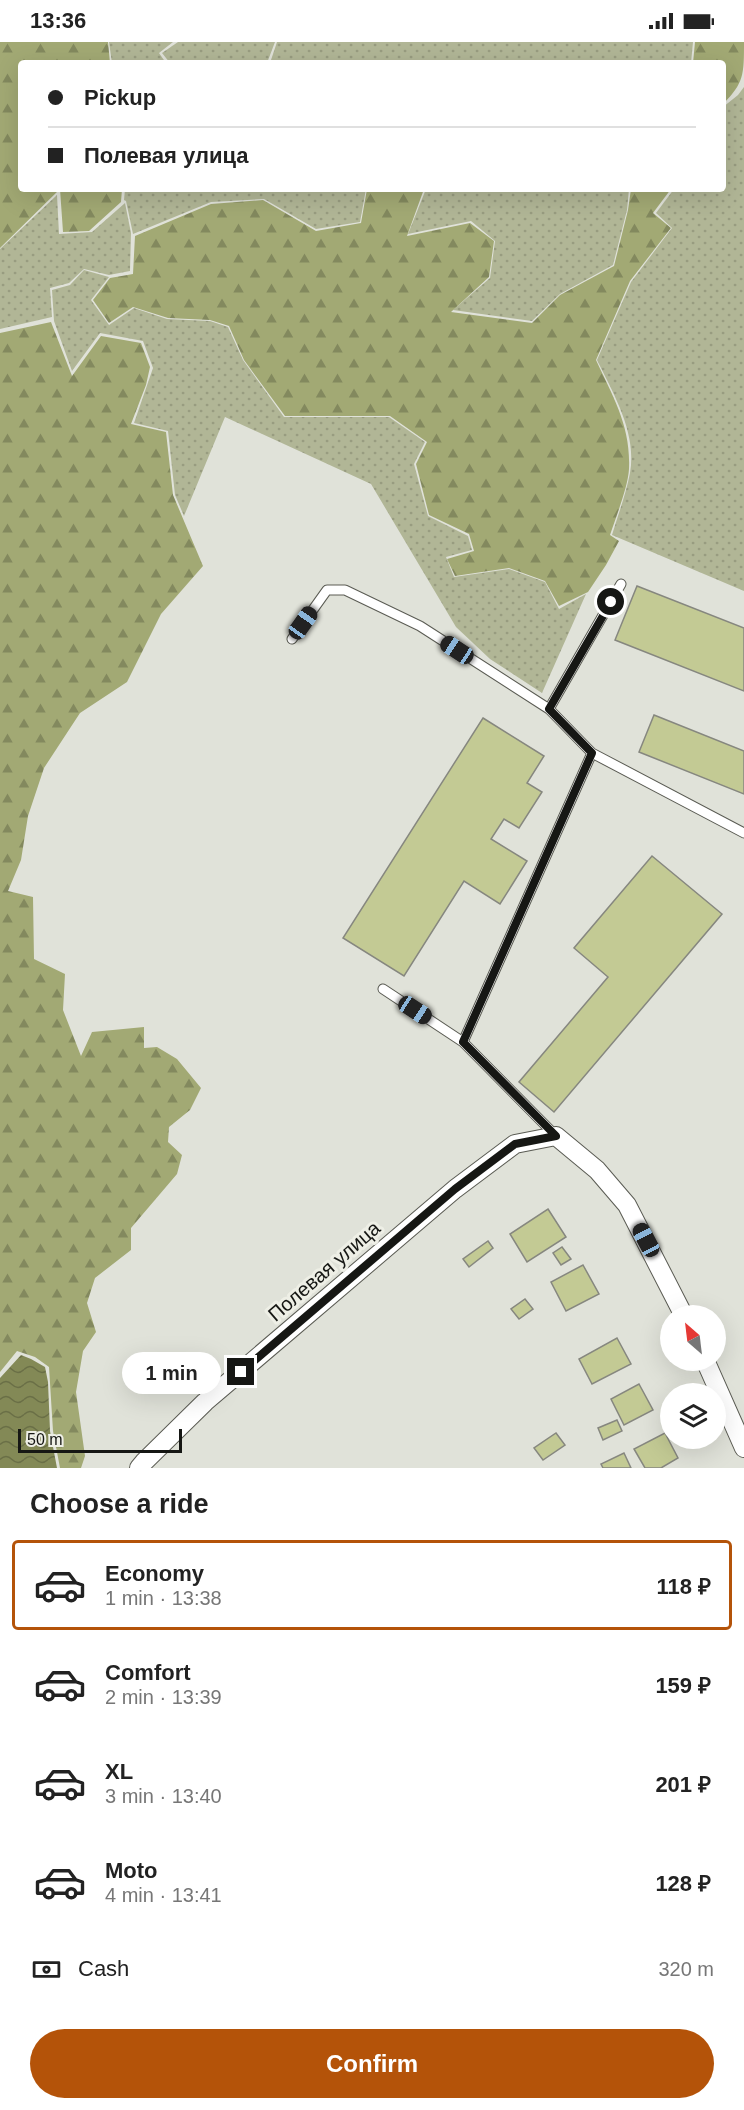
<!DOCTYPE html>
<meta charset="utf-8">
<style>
body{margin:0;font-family:Helvetica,sans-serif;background:#f2f2f2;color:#222;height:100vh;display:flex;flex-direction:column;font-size:22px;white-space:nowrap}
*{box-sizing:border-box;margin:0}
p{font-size:20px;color:#767676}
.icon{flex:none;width:33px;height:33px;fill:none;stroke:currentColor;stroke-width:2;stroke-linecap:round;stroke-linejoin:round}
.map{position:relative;height:1426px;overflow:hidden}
.panel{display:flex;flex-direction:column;background:#fff;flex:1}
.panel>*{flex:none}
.hud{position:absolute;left:18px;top:18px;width:708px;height:132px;border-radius:6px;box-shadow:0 6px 24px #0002;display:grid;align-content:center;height:132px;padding:0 30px;background:#fff}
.needle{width:39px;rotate:332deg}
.buttons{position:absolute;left:660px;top:1263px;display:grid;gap:12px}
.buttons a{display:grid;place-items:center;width:66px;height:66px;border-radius:50%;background:#fff;box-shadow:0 6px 24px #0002;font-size:30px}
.scale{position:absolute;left:18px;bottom:15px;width:164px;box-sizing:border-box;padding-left:6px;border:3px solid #161714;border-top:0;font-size:16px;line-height:21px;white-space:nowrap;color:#161714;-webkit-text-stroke:4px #eeefe6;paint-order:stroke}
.end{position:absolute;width:27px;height:27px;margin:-14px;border:8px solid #161714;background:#fff;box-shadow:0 0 0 3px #fff}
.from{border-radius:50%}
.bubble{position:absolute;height:42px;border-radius:21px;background:#fff;box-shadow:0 6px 24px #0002;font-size:20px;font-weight:700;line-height:42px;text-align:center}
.car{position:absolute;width:18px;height:36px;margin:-18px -9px;border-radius:8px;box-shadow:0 0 4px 2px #0007;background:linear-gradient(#222 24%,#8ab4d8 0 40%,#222 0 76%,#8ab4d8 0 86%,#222 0)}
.hud b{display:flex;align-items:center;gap:21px;height:57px;font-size:22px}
.hud b+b{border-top:2px solid #e0e0e0}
.hud i{width:15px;height:15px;background:#222}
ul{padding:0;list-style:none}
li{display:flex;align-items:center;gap:18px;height:90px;margin:0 12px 9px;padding:0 18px;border:3px solid transparent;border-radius:6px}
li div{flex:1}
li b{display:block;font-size:22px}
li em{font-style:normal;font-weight:700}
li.active{border-color:#b45309}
li>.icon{width:54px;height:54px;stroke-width:1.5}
h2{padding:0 30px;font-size:27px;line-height:72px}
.pay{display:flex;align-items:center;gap:15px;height:66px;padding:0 30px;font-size:22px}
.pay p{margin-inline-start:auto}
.action{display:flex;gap:12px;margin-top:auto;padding:12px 30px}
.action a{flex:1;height:69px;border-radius:36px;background:#b45309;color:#fff;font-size:24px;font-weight:700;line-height:69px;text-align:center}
.status{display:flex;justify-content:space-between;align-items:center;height:42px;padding:0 30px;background:#fff;direction:ltr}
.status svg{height:16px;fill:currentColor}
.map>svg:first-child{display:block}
</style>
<div class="status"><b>13:36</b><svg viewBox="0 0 49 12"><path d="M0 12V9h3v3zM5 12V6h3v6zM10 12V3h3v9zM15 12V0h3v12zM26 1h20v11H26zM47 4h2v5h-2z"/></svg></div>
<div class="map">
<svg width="744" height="1426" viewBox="0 0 744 1426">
<defs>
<pattern id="grass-dots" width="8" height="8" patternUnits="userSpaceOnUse" patternTransform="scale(1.5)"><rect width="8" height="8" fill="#b1b696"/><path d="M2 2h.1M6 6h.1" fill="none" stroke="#989c80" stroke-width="1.8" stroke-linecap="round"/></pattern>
<pattern id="forest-firs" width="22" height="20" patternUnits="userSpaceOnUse" patternTransform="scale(1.5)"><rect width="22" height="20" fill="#a2a974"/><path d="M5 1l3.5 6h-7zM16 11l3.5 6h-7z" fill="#83895e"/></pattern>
<pattern id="water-waves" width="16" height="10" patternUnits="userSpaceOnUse" patternTransform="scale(1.5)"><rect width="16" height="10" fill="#838956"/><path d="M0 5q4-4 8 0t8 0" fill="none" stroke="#6a6f46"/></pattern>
</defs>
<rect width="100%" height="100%" fill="#e0e2d9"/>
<path fill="url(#grass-dots)" d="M109 0H173L159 11 166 21H112Z
M178 0H275L267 21H170L162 11Z
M277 0H693L691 21H270Z
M744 45V549L612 493C618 473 626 452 630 431 637 391 614 353 597 318L631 240 672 186 656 171 674 147H723V65L738 53Z
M125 147H366L360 180 316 187 264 157 211 160 133 192 126 159 124 158Z
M426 147H629L627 168 613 223 560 252 532 279 453 268 490 236 495 199 471 179 408 192Z
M57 153 59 192 92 190 125 161 131 191 130 229 109 233 84 227 69 241 50 246 52 275 0 287V207Z
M84 228 109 235 91 258 109 283 134 266 167 277 210 279 228 285 243 318 284 375H389L425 400 414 422 428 474 468 494 472 508 446 515 454 535 509 527 545 540 559 567 586 552 542 651 490 617 456 585 371 442 225 375 184 474 175 453 168 389 134 381 153 326 143 299 100 291 72 329 54 279 52 248 70 243Z"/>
<path fill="url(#forest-firs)" d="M0 0H108L110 21H21V147H122L121 160 89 189 63 190 60 147 0 206Z
M695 0H744C744 33 744 41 723 62V21H693Z
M367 147H424L407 194 470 181 494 199 489 235 451 270 532 281 560 253 614 224 628 168 631 147H671L653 171 671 186 630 239 596 318C613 355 631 384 629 427 628 445 616 475 610 493L619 499 606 523 588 550 559 564 545 539 509 526 455 534 447 517 474 509 469 492 429 473 416 422 427 400 390 374H285L244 318 229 284 210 278 168 276 133 265 109 281 93 258 110 236 133 232 135 194 211 162 263 158 316 189 361 181Z
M51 280 72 334 101 294 141 301 150 325 146 343 131 382 166 390 173 453 203 524 161 572 127 640 80 671 44 726 28 774 21 818 8 849 33 855 34 917 65 932 63 968 81 1014 92 990 144 985V1006L157 1005 177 1017 201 1046 190 1068 169 1085 168 1100 182 1113 177 1132 131 1186V1208L95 1236 87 1261 96 1290 83 1309 76 1350 85 1414 81 1426H60L53 1389 49 1325 35 1315 17 1309 0 1330V291Z"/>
<path fill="url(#water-waves)" d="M21 1313 31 1317 45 1325 48 1340 50 1389 57 1426H0V1336Z"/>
<path fill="#c3ca94" stroke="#86877f" stroke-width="1.5" d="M637 544 744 586V649L615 598Z
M654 673 744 709V752L639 710Z
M483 676 544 714 527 741 542 750 519 786 504 777 491 797 527 819 500 862 464 839 404 934 343 896Z
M652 814 722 872 554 1070 519 1040 608 935 574 906Z
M548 1167 566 1195 527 1220 510 1192Z
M488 1199 493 1206 469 1225 463 1217Z
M562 1205 571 1217 561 1223 553 1211Z
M583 1223 599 1252 566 1269 551 1240Z
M525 1257 533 1267 519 1277 511 1267Z
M617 1296 631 1322 592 1342 579 1317Z
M639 1342 653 1368 624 1383 611 1357Z
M617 1378 622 1389 603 1398 598 1386Z
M556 1391 565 1403 543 1418 534 1406Z
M665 1391 678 1416 661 1426H645L634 1407Z
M624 1411 631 1426H603L601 1422Z"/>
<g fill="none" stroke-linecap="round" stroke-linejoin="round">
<defs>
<path id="service" d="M292 597 327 548H345L420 584 549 667 592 711
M549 667 621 542
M383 947 463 1000 556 1094
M463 1000 592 711 744 791"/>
<path id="minor" d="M705 1318 744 1406
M139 1426 144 1420 205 1360 455 1147 515 1102 556 1094 597 1128 627 1163 684 1274"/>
</defs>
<use href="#service" stroke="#5a5b53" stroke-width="11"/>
<use href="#minor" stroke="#5a5b53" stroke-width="20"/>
<use href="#service" stroke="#fff" stroke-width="9"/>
<use href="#minor" stroke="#fff" stroke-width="18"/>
</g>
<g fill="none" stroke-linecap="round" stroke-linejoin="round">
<path stroke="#161714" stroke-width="8" d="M241 1330 455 1147 515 1102 556 1094 463 1000 592 711 549 667 611 560"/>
</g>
<g text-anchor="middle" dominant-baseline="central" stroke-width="6" stroke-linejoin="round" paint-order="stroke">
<g font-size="20" fill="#161714" stroke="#eeefe6">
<text transform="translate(324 1229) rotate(-41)">Полевая улица</text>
</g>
</g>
</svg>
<div class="buttons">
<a><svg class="needle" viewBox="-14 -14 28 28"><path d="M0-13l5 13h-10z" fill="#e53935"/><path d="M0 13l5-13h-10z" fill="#767676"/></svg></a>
<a><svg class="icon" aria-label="layers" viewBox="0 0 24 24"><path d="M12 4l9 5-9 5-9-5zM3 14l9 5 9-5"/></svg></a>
</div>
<div class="scale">50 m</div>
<i class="end from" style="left:611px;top:560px"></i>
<i class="end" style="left:241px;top:1330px"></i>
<div class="bubble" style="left:122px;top:1310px;width:99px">1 min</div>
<i class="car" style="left:303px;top:581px;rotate:35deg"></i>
<i class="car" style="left:457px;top:608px;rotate:303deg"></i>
<i class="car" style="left:415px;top:968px;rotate:123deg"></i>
<i class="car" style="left:646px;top:1198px;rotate:332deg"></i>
<div class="hud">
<b><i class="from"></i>Pickup</b>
<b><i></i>Полевая улица</b>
</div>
</div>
<section class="panel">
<h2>Choose a ride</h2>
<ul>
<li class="active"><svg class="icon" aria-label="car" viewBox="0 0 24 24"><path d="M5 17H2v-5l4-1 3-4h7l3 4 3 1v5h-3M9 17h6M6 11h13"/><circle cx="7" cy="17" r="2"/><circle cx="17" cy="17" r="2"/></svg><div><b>Economy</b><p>1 min · 13:38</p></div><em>118 ₽</em></li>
<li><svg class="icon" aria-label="car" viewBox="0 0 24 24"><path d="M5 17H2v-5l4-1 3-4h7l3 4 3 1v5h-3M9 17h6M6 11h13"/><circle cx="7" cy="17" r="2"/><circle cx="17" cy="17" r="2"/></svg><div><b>Comfort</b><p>2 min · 13:39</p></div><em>159 ₽</em></li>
<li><svg class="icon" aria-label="car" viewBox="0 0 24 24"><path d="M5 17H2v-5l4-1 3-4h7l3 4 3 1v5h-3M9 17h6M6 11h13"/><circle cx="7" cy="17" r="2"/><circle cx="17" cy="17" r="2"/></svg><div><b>XL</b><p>3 min · 13:40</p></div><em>201 ₽</em></li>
<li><svg class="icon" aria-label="car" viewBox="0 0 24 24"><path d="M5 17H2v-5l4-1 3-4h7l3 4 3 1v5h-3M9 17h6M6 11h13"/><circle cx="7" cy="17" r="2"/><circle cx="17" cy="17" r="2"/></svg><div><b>Moto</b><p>4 min · 13:41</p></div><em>128 ₽</em></li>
</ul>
<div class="pay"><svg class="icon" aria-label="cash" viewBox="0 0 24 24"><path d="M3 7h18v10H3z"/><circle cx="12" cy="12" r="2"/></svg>Cash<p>320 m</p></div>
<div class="action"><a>Confirm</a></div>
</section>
